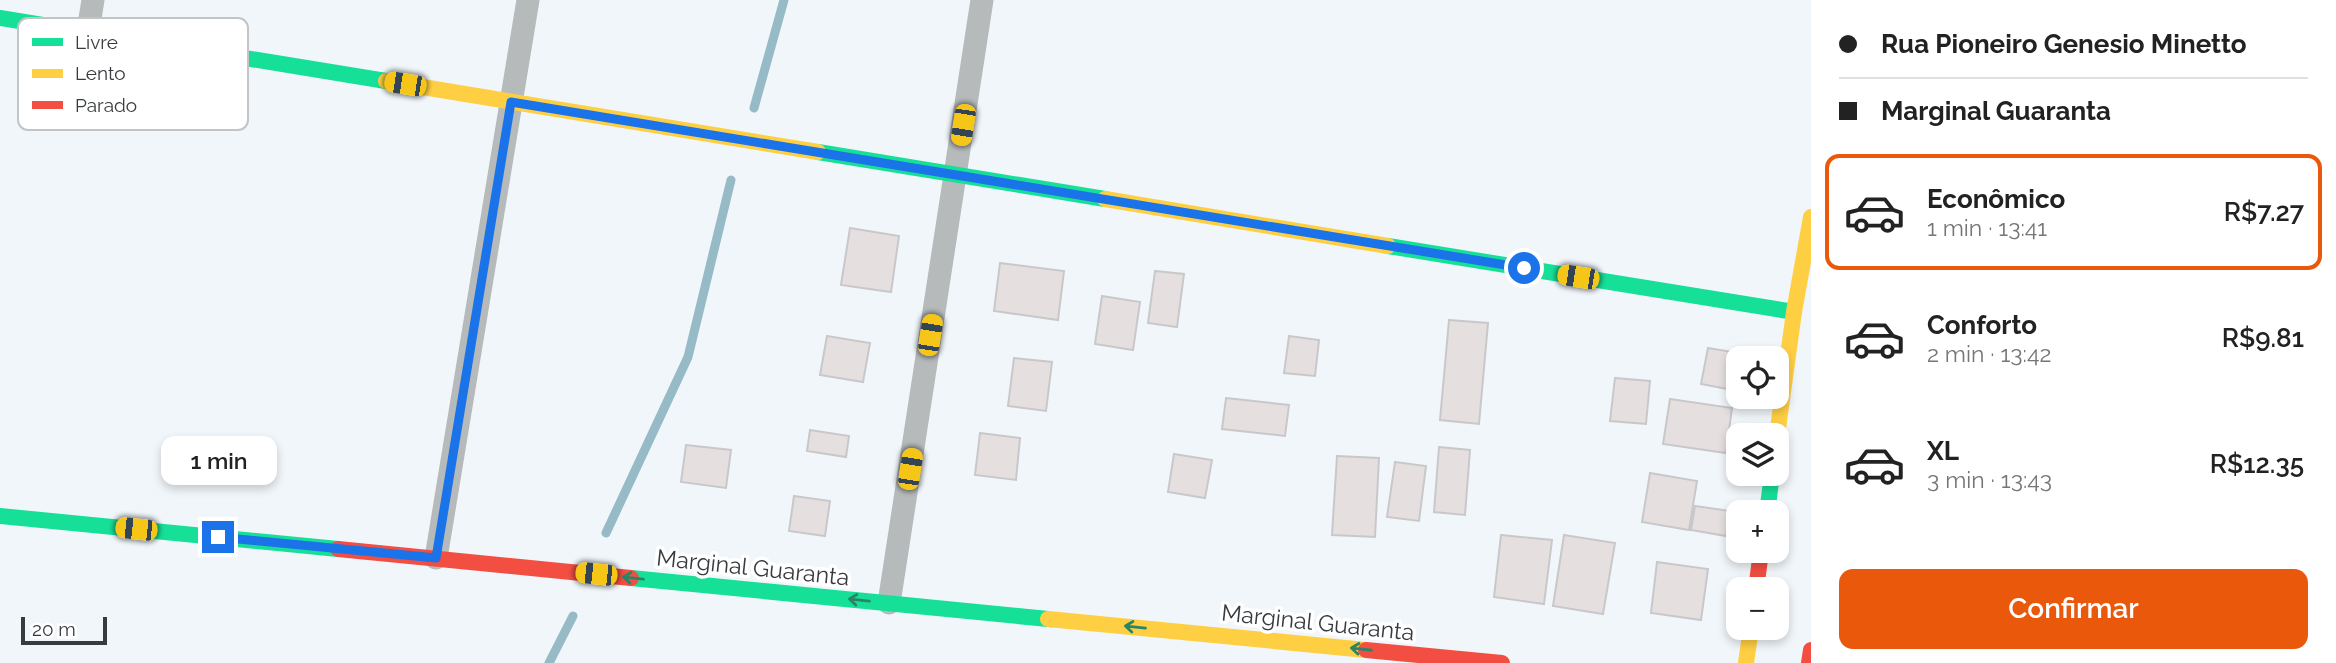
<!DOCTYPE html>
<html lang="pt">
<meta charset="utf-8">
<style>
body{margin:0;font-family:Raleway,sans-serif;background:#f2f2f2;color:#222;height:100vh;display:flex;flex-direction:column;font-size:26px;white-space:nowrap}
*{box-sizing:border-box;margin:0}
p{font-size:23px;color:#767676}
.icon{flex:none;width:38px;height:38px;fill:none;stroke:currentColor;stroke-width:2;stroke-linecap:round;stroke-linejoin:round}
.map{position:relative;flex:1;overflow:hidden}
.drawer{display:flex;flex-direction:column;background:#fff;width:525px}
.drawer>*{flex:none}
.banner{display:grid;align-content:center;height:154px;padding:0 28px;background:#fff}
.buttons{position:absolute;left:1726px;top:346px;display:grid;gap:14px}
.buttons a{display:grid;place-items:center;width:63px;height:63px;border-radius:14px;background:#fff;box-shadow:0 4px 10px #0003;font-size:35px}
.scale{position:absolute;left:21px;bottom:18px;width:86px;box-sizing:border-box;padding-left:7px;border:4px solid #383b3e;border-top:0;font-size:19px;line-height:24px;white-space:nowrap;color:#383b3e;-webkit-text-stroke:5px #fff;paint-order:stroke}
.end{position:absolute;width:32px;height:32px;margin:-16px;border:9px solid #1a73e8;background:#fff;box-shadow:0 0 0 4px #fff}
.from{border-radius:50%}
.bubble{position:absolute;height:49px;border-radius:14px;background:#fff;box-shadow:0 4px 10px #0003;font-size:23px;font-weight:600;line-height:49px;text-align:center}
.car{position:absolute;width:21px;height:42px;margin:-21px -10px;border-radius:9px;box-shadow:0 0 5px 2px #0007;background:linear-gradient(#f5c518 24%,#345 0 40%,#f5c518 0 76%,#345 0 86%,#f5c518 0)}
.banner b{display:flex;align-items:center;gap:24px;height:66px;font-size:26px}
.banner b+b{border-top:2px solid #e0e0e0}
.banner i{width:18px;height:18px;background:#222}
ul{padding:0;list-style:none}
li{display:flex;align-items:center;gap:21px;height:116px;margin:0 14px 10px;padding:0 14px;border:4px solid transparent;border-radius:14px}
li div{flex:1}
li b{display:block;font-size:26px}
li em{font-style:normal;font-weight:600}
li.current{border-color:#ea580c}
li>.icon{width:63px;height:63px;stroke-width:1.5}
.cta{display:flex;gap:14px;margin-top:auto;padding:14px 28px}
.cta a{flex:1;height:80px;border-radius:14px;background:#ea580c;color:#fff;font-size:28px;font-weight:600;line-height:80px;text-align:center}
main{display:flex;flex:1;min-height:0}
.map>svg:first-child{display:block}
</style>
<main>
<div class="map">
<svg width="1811" height="663" viewBox="0 0 1811 663">
<rect width="100%" height="100%" fill="#f1f6fa"/>
<g fill="none" stroke-linecap="round" stroke-linejoin="round">
<path stroke="#96bac6" stroke-width="9" d="M754 108 784 0
M606 533 688 357 731 180
M549 663 573 616"/>
</g>
<path fill="#e6dfe0" stroke="#c8c8ca" stroke-width="2" d="M850 228 899 236 891 292 841 285Z
M1000 263 1064 271 1058 320 994 311Z
M1155 271 1184 274 1177 327 1148 323Z
M1102 296 1140 302 1133 350 1095 344Z
M1449 320 1488 323 1479 424 1440 420Z
M827 336 870 343 863 382 820 375Z
M1289 336 1319 340 1315 376 1284 373Z
M1708 348 1745 354 1744 359H1738V391L1701 384Z
M1014 358 1052 362 1046 411 1008 406Z
M1615 378 1650 381 1646 424 1610 421Z
M1226 398 1289 405 1285 436 1222 429Z
M1670 399 1732 408 1726 453 1663 444Z
M810 430 849 436 846 457 807 451Z
M980 433 1020 438 1016 480 975 475Z
M686 445 731 450 726 488 681 482Z
M1439 447 1470 450 1465 515 1434 512Z
M1174 454 1212 460 1205 498 1168 492Z
M1337 456 1379 458 1375 537 1332 535Z
M1395 462 1426 466 1419 521 1387 517Z
M1650 473 1697 481 1689 530 1642 522Z
M794 496 830 501 825 536 789 531Z
M1695 506 1730 511 1726 536 1691 530Z
M1501 535 1552 540 1544 604 1494 597Z
M1564 535 1615 543 1603 614 1553 606Z
M1657 562 1708 569 1701 620 1651 613Z"/>
<g fill="none" stroke-linecap="round" stroke-linejoin="round">
<path stroke="#b6babb" stroke-width="23" d="M88 31 93 0
M436 558 528 0
M889 603 982 0"/>
<path stroke="#16e098" stroke-width="16" d="M0 18 386 81
M818 152 1105 199
M1388 246 1794 312
M1767 513 1772 474
M0 516 338 549
M631 578 1048 619"/>
<path stroke="#ffcf43" stroke-width="16" d="M386 81 818 152
M1105 199 1388 246
M1776 443 1794 312 1811 217
M1048 619 1366 650
M1746 663 1751 628"/>
<path stroke="#f24e42" stroke-width="16" d="M338 549 631 578
M1756 590 1761 551
M1366 650 1502 663
M1809 663 1811 650"/>
</g>
<defs><path id="oneway-shaft" d="M-6 0H5M1.5-3L5.5 0L1.5 3" fill="none" stroke-width="1.6" stroke-linecap="round" stroke-linejoin="round" transform="scale(1.75)"/></defs>
<g stroke="#298566">
<use href="#oneway-shaft" transform="translate(633 578) rotate(-174)"/>
<use href="#oneway-shaft" transform="translate(859 600) rotate(-174)"/>
<use href="#oneway-shaft" transform="translate(1135 627) rotate(-174)"/>
<use href="#oneway-shaft" transform="translate(1361 649) rotate(-174)"/>
</g>
<g fill="none" stroke-linecap="round" stroke-linejoin="round">
<path stroke="#1a73e8" stroke-width="9" d="M218 537 436 558 511 102 1524 268"/>
</g>
<g text-anchor="middle" dominant-baseline="central" stroke-width="7" stroke-linejoin="round" paint-order="stroke">
<g font-size="23" fill="#383b3e" stroke="#fff">
<text transform="translate(753 567) rotate(6)">Marginal Guaranta</text>
<text transform="translate(1318 622) rotate(6)">Marginal Guaranta</text>
</g>
</g>
<rect x="18" y="18" width="230" height="112" rx="10" fill="#fff" stroke="#c3c4c5" stroke-width="2"/>
<rect x="32" y="38" width="31" height="8" fill="#16e098"/>
<rect x="32" y="69" width="31" height="9" fill="#ffcf43"/>
<rect x="32" y="101" width="31" height="8" fill="#f24e42"/>
<g font-size="19" fill="#383b3e">
<text x="75" y="49">Livre</text>
<text x="75" y="80">Lento</text>
<text x="75" y="112">Parado</text>
</g>
</svg>
<div class="buttons">
<a><svg class="icon" aria-label="locate" viewBox="0 0 24 24"><circle cx="12" cy="12" r="6"/><path d="M12 2v4M12 18v4M2 12h4M18 12h4"/></svg></a>
<a><svg class="icon" aria-label="layers" viewBox="0 0 24 24"><path d="M12 4l9 5-9 5-9-5zM3 14l9 5 9-5"/></svg></a>
<a>+</a>
<a>−</a>
</div>
<div class="scale">20 m</div>
<i class="end from" style="left:1524px;top:268px"></i>
<i class="end" style="left:218px;top:537px"></i>
<div class="bubble" style="left:161px;top:436px;width:116px">1 min</div>
<i class="car" style="left:405px;top:84px;rotate:279deg"></i>
<i class="car" style="left:963px;top:125px;rotate:189deg"></i>
<i class="car" style="left:1578px;top:277px;rotate:279deg"></i>
<i class="car" style="left:930px;top:335px;rotate:9deg"></i>
<i class="car" style="left:910px;top:469px;rotate:9deg"></i>
<i class="car" style="left:136px;top:529px;rotate:276deg"></i>
<i class="car" style="left:596px;top:574px;rotate:276deg"></i>
</div>
<section class="drawer">
<div class="banner">
<b><i class="from"></i>Rua Pioneiro Genesio Minetto</b>
<b><i></i>Marginal Guaranta</b>
</div>
<ul>
<li class="current"><svg class="icon" aria-label="car" viewBox="0 0 24 24"><path d="M5 17H2v-5l4-1 3-4h7l3 4 3 1v5h-3M9 17h6M6 11h13"/><circle cx="7" cy="17" r="2"/><circle cx="17" cy="17" r="2"/></svg><div><b>Econômico</b><p>1 min · 13:41</p></div><em>R$7.27</em></li>
<li><svg class="icon" aria-label="car" viewBox="0 0 24 24"><path d="M5 17H2v-5l4-1 3-4h7l3 4 3 1v5h-3M9 17h6M6 11h13"/><circle cx="7" cy="17" r="2"/><circle cx="17" cy="17" r="2"/></svg><div><b>Conforto</b><p>2 min · 13:42</p></div><em>R$9.81</em></li>
<li><svg class="icon" aria-label="car" viewBox="0 0 24 24"><path d="M5 17H2v-5l4-1 3-4h7l3 4 3 1v5h-3M9 17h6M6 11h13"/><circle cx="7" cy="17" r="2"/><circle cx="17" cy="17" r="2"/></svg><div><b>XL</b><p>3 min · 13:43</p></div><em>R$12.35</em></li>
</ul>
<div class="cta"><a>Confirmar</a></div>
</section>
</main>
